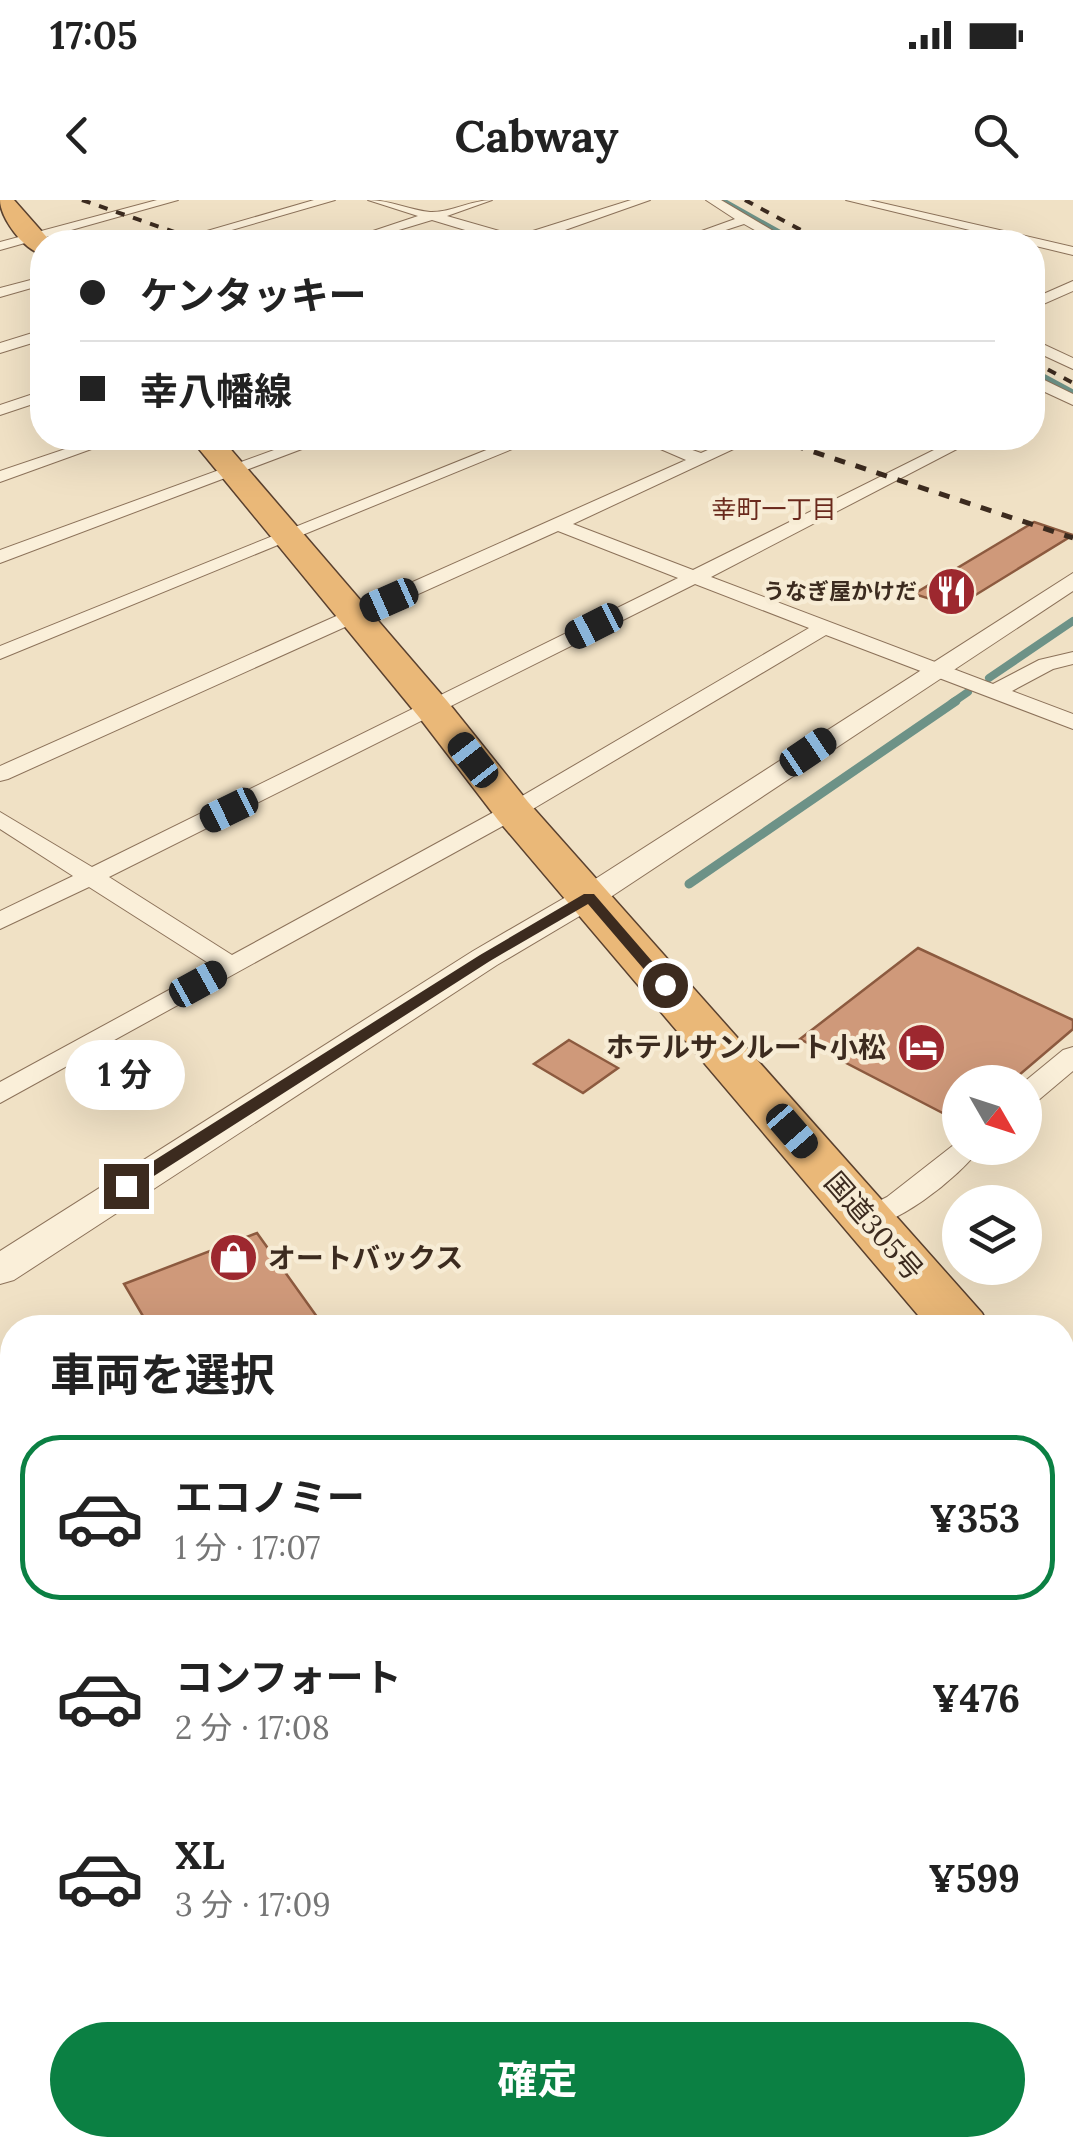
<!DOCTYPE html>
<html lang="ja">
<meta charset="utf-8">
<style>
body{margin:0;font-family:Lora,"Noto Sans JP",serif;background:#f2f2f2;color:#222;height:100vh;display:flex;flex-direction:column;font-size:38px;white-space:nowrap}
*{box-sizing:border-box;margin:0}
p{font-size:32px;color:#767676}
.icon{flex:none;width:55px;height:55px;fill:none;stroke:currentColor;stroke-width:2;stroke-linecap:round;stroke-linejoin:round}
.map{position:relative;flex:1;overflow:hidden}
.panel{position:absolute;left:0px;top:1115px;width:1075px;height:842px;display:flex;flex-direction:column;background:#fff;border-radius:40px 40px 0 0;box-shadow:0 10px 40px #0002}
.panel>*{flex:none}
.hud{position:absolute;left:30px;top:30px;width:1015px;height:220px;border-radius:40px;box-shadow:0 10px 40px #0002;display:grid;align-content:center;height:220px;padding:0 50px;background:#fff}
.needle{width:65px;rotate:129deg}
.tools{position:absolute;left:942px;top:865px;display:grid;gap:20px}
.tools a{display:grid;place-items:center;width:100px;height:100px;border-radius:50%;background:#fff;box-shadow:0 10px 40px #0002;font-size:50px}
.end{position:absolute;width:45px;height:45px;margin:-22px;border:12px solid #3c2b1f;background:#fff;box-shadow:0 0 0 5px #fff}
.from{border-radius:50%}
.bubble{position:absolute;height:70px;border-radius:35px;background:#fff;box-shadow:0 10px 40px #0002;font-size:32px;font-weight:700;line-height:70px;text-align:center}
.car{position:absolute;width:30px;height:60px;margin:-30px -15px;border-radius:12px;box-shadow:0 0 8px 2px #0007;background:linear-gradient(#222 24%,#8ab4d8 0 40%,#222 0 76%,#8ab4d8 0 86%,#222 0)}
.hud b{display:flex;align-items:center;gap:35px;height:95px;font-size:38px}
.hud b+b{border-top:2px solid #e0e0e0}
.hud i{width:25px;height:25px;background:#222}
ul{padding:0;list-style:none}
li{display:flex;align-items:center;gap:30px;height:165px;margin:0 20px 15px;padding:0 30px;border:5px solid transparent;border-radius:40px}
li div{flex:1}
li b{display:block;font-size:38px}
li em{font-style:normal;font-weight:700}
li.selected{border-color:#0b8043}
li>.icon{width:90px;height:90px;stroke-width:1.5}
h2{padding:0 50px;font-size:45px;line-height:120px}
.action{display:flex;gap:20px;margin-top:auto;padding:20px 50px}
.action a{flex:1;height:115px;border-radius:60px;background:#0b8043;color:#fff;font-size:40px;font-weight:700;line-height:115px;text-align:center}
.status{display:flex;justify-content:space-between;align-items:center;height:70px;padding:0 50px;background:#fff;direction:ltr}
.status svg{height:28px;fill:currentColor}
header{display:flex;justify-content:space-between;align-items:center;height:130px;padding:0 50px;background:#fff;font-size:45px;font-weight:700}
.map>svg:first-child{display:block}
</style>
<div class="status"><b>17:05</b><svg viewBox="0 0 49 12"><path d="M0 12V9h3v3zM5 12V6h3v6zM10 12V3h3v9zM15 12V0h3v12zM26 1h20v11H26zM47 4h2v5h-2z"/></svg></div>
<header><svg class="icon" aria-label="back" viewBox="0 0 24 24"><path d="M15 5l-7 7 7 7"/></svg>Cabway<svg class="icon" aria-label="search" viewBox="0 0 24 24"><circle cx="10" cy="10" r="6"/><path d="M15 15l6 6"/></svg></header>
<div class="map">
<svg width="1073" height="1956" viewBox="0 0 1073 1956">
<rect width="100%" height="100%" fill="#f0e1c5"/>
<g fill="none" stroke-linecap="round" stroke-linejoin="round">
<path stroke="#6d9287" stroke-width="5" d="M722 0 797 42
M1032 170 1073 192"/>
<path stroke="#6d9287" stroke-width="8" d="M989 478 1073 421
M952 503 968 492"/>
<path stroke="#6d9287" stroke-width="9" d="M689 684 956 501"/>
</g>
<path fill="#cf997a" stroke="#8c5a3f" stroke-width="2.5" d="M1034 322 1073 335 956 407 914 394Z
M918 748 1073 820V829L1011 882H960V922L800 839Z
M569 840 618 868 583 893 534 864Z
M257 1033 325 1128H150L124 1084Z"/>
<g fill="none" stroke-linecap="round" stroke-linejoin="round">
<defs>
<path id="minor" d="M157 0H178L0 50V42Z
M314 0H335L190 42H169Z
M368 0C390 0 409 10 430 12 450 13 471 0 492 0L447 16 517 36 631 0H650L531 42H505L432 20 359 42H340L418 16Z
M706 0H721L792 42H776L744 24 689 42H671L735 19Z
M846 0H869L1073 47V55Z
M42 77V85L0 97V88Z
M1073 81V91L1032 109V99Z
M42 130V140L0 153V143Z
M1032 139 1073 158V169L1032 150Z
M1032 174 1073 194V205L1032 186Z
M42 191V201L0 215V205Z
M98 238H122L0 282V271Z
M307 238H331L0 363V350Z
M516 238H539L0 459V446Z
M635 238H658L701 253 735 238H757L573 324 693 370 958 238H978L711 377 993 484 1039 460 1073 452V464L1053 469 1012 491 1073 514V529L826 435 521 616 0 903V882L213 766 89 687 0 729V711L73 676 0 629V612L92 667 678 378 558 331 8 579 0 581V566L686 260ZM695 384 809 428 505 606 232 755 109 677Z
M1073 847V871L1035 903 1025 906 1024 882 1063 850Z
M960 940V948H980C963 974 888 1035 857 1026L853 1019 857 1012 887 997Z
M0 1684 12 1689V1760L0 1755Z
M78 1945H126L131 1956H82Z"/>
<path id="tertiary" d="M1073 373V391L600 704 497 765 14 1080 0 1084V1051L473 751 578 690Z"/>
<path id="trunk" d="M0 0H14L51 42H42V54C24 50 0 18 0 0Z
M190 238H221L447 501 528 602 982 1113 990 1128H929L498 620 419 517Z
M1062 1222 1073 1225V1282L1062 1278Z"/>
</defs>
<use href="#minor" stroke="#8c725a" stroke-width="2"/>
<use href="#tertiary" stroke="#8c725a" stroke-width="2"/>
<use href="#trunk" stroke="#5a412f" stroke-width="3"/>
<use href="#minor" fill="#faefd9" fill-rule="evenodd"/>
<use href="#tertiary" fill="#faefd9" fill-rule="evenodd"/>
<use href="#trunk" fill="#eab878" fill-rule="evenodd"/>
<path stroke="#3c2b1f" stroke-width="4" stroke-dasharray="9 9" stroke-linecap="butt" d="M82 0 203 42
M745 0 823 42
M1032 161 1073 183"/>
<path stroke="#3c2b1f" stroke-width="5" stroke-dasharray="11 11" stroke-linecap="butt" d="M772 238 1073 338"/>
</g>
<path fill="#3c2b1f" d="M584 694H594L670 782V788H660L588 704 490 761 132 990H120V982L480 755Z"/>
<defs>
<symbol id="restaurant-disc" viewBox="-11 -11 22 22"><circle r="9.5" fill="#9d282f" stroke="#f7ecd5"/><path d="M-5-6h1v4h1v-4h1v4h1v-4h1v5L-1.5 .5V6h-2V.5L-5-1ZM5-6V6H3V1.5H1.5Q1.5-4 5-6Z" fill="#fff"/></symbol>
<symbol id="hotel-disc" viewBox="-11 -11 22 22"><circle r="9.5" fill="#9d282f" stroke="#f7ecd5"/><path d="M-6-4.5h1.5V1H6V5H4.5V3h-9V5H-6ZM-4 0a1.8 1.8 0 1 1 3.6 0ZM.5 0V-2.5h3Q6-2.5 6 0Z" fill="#fff"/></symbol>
<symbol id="shop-disc" viewBox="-11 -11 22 22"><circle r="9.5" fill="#9d282f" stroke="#f7ecd5"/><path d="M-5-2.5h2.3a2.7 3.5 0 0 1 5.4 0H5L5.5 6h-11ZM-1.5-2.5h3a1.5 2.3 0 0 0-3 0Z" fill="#fff"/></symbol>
</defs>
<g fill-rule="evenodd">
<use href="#restaurant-disc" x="924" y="364" width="55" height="55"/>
<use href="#hotel-disc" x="894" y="820" width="55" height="55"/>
<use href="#shop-disc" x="206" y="1030" width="55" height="55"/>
</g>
<g text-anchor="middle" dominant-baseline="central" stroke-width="9" stroke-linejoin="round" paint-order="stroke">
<g font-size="22" font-weight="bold" fill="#3c2b1f" stroke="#f7ecd5" text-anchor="end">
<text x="917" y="391">うなぎ屋かけだ</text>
</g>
<g font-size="25" fill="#6a291c" stroke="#f7ecd5">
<text x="774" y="309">幸町一丁目</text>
</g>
<g font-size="28" font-weight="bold" fill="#3c2b1f" stroke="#f7ecd5" text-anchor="end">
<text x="886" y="847">ホテルサンルート小松</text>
<text x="268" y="1058" text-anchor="start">オートバックス</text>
</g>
<g font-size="28" fill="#3c2b1f" stroke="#f7ecd5">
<text transform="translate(874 1026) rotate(49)">国道305号</text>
</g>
</g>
</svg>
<div class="tools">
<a><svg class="needle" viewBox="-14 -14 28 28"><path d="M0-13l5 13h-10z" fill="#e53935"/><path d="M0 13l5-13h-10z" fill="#767676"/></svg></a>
<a><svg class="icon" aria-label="layers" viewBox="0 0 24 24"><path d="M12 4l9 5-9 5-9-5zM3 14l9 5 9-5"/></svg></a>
</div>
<i class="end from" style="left:665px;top:785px"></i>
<i class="end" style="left:126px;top:986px"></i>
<div class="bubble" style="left:65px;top:840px;width:120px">1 分</div>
<i class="car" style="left:389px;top:400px;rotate:246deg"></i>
<i class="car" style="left:594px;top:426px;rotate:243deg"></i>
<i class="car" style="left:808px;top:552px;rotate:56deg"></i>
<i class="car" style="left:473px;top:560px;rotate:322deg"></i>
<i class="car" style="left:229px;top:610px;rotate:244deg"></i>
<i class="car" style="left:198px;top:784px;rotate:61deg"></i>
<i class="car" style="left:792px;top:931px;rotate:139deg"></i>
<div class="hud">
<b><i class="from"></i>ケンタッキー</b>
<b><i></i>幸八幡線</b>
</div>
<section class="panel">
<h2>車両を選択</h2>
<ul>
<li class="selected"><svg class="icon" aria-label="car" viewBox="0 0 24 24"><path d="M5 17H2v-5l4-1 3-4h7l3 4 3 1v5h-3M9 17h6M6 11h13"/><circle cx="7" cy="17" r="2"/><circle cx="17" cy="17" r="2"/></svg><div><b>エコノミー</b><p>1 分 · 17:07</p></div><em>¥353</em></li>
<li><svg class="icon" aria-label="car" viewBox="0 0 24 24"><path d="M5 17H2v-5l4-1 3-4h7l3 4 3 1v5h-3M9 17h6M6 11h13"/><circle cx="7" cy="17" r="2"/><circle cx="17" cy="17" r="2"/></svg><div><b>コンフォート</b><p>2 分 · 17:08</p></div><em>¥476</em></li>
<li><svg class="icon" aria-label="car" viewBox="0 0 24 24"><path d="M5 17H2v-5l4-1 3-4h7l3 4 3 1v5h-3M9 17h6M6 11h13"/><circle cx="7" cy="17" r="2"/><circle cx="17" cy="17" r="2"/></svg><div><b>XL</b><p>3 分 · 17:09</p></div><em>¥599</em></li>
</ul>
<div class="action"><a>確定</a></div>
</section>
</div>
